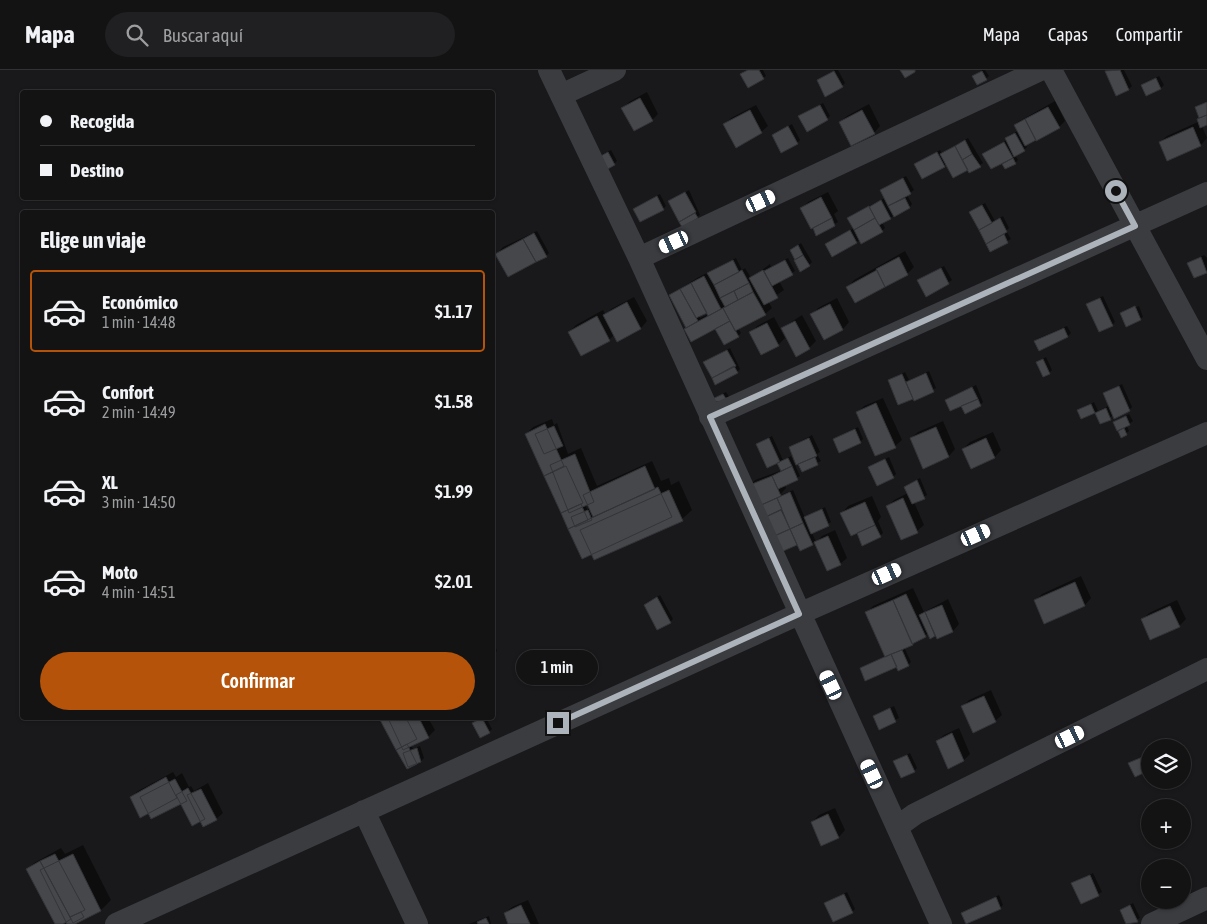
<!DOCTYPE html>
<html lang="es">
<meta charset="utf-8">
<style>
body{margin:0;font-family:"Asap Condensed",sans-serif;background:#202022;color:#f1f3f6;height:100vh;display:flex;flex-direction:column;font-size:19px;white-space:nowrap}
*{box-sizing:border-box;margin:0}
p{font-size:16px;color:#9d9ea0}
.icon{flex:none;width:28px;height:28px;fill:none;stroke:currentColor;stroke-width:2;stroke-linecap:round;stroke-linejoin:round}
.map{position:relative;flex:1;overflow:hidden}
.side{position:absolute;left:20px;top:140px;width:475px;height:510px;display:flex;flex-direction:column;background:#131314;border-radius:5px;box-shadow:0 1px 4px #0004,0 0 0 1px #323234}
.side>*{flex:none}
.banner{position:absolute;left:20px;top:20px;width:475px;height:110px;border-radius:5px;box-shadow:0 1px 4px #0004,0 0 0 1px #323234;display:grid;align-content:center;height:110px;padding:0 20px;background:#131314}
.controls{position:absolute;left:1141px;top:669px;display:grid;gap:10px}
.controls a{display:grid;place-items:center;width:50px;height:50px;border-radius:50%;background:#131314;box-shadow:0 1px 4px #0004,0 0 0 1px #323234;font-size:25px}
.end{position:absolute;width:22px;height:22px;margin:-11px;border:6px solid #acb3ba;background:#111;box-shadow:0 0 0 2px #111}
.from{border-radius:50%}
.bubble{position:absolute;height:35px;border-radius:18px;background:#131314;box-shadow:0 1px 4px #0004,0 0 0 1px #323234;font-size:16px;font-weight:600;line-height:35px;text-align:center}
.car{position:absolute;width:15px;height:30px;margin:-15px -8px;border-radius:6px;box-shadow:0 0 4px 1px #0007;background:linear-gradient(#fff 24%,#345 0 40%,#fff 0 76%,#345 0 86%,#fff 0)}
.banner b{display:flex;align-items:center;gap:18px;height:48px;font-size:19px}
.banner b+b{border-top:1px solid #323234}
.banner i{width:12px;height:12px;background:#f1f3f6}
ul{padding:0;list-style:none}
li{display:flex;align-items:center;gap:15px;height:82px;margin:0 10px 8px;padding:0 10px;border:2px solid transparent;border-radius:5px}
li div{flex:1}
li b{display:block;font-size:19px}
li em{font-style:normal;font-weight:600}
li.on{border-color:#b45309}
li>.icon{width:45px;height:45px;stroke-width:1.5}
h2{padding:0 20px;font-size:22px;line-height:60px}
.primary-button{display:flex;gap:10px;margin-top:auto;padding:10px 20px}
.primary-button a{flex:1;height:58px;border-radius:30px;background:#b45309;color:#fff;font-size:20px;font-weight:600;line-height:58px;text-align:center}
header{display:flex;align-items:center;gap:30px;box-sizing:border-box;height:70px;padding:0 25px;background:#131314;border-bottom:1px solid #323234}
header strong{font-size:24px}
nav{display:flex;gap:28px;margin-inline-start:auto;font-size:18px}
.search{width:350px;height:45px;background:#202022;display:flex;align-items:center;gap:12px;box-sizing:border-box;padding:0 18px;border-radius:28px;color:#9d9ea0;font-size:19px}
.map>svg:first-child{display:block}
</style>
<header>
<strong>Mapa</strong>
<div class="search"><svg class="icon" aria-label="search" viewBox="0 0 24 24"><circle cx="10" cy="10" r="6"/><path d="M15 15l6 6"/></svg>Buscar aquí</div>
<nav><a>Mapa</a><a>Capas</a><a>Compartir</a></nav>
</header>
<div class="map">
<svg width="1207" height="854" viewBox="0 0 1207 854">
<rect width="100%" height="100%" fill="#19191b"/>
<path fill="#0007" fill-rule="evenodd" d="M747 0H763L766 6 763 8 742 4Z
M835 0H838L845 13 842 16 818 11Z
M982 0H985L989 6 986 9 974 6Z
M1107 0H1124L1132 16 1129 19Z
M1159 6 1164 15 1161 18 1143 15Z
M647 22 658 44 652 50 623 38 629 32Z
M1055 31 1065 51 1059 57 1026 75 1027 77 1024 80 1015 85 1018 90 1015 93 1005 98 1002 92 984 84 1007 70 1006 68 1009 65 1018 61 1015 55 1018 52Z
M1207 31V54L1202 56 1207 68 1201 75 1168 89 1160 72 1167 66 1200 51 1196 38Z
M823 33 830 46 827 49 800 46Z
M869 34 880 56 874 63 840 52 847 46Z
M756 35 768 56 761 62 725 55 731 48Z
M792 54 800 70 797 73 773 65Z
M968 68 983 93 970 101 968 98 947 93 944 96 919 92 940 80 942 84Z
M611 80 617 91 614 94 601 85Z
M906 106 914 120 907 125 912 134 910 137 882 152 885 158 882 161 856 172 827 174 854 158 852 145 885 128 881 120Z
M689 120 700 145 682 156 670 132Z
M828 122 838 141 834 144 838 152 817 164 814 159 818 155 802 138 808 132Z
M660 124 666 136 663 139H634Z
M985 133 995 151 1003 146 1009 158 1006 161 1011 169 990 180 970 142Z
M537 161 549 183 546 186 497 184 503 177Z
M801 173 812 192 809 195 791 180Z
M905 181 914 197 907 204 848 217 854 210Z
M1204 185 1207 188V201L1194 207 1188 194Z
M736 188 742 200 745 198 751 208 770 194 771 197 788 188 795 201 779 211 784 220 768 231 772 238 765 244 738 258 741 263 738 266 717 259 687 257 670 225 699 207ZM707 241 709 244 700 248 699 245Z
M944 196 952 210 927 225 922 208Z
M1103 226 1115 252 1112 255 1088 234Z
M634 227 647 251 641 258 618 270 615 264 609 270 569 262 576 255 603 240 606 245 611 239Z
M837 228 849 252 843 259 824 269 812 245 818 238Z
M1139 236 1143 247 1140 249 1121 243Z
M802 245 816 271 809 278 782 258Z
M774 247 785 268 778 275 751 263 757 256Z
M1067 256 1071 263 1068 266 1039 279 1036 271 1039 268Z
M730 278 740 299 737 302 705 292Z
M1046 287 1052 300 1049 303 1038 292Z
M929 301 936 318 899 334 889 311 905 302 909 310Z
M1122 314 1132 337 1129 340 1114 345 1100 353 1095 341 1081 347 1078 341 1094 332 1098 341 1110 335 1104 323Z
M976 315 983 332 980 335 962 334 946 330Z
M726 322 730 328 714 338 713 329Z
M883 328 902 370 895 376 857 343 864 336Z
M1129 344 1133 351 1127 356 1129 361 1122 366 1114 352Z
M552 349 554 355 557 353 568 384 581 378 597 416 652 391 661 411 669 408 671 415 679 411 692 440 682 449 595 489 562 443 566 440 561 441 526 364 533 357ZM588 433 590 438 587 439 585 435Z
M943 351 955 379 949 386 923 397 911 368 918 362Z
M858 357 863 369 860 372 834 369Z
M993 362 1001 380 995 387 971 397 963 379 970 372Z
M812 365 820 382 817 384 821 391 803 400 790 377Z
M772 366 783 390 791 386 800 406 785 415 786 418 779 426 793 420 805 448 825 437 831 452 812 463 816 472 822 466 835 460 847 488 840 494 828 500 815 471 812 474 798 473 775 484 749 417 755 410 782 400 778 391 758 374Z
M889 387 896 404 893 407 870 397Z
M920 408 927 425 914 432 924 455 917 461 902 468 888 436 894 430 908 423 905 417Z
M872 426 881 447 878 451 883 463 880 466 858 461 842 443 848 436Z
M1081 506 1091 528 1085 535 1045 552 1036 530 1042 524Z
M913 518 924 542 948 529 959 554 953 561 937 567 936 564 929 563 904 577 911 592 908 595 861 599 886 586 867 543 873 536Z
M660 525 673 549 670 552 645 535Z
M1177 530 1186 549 1179 556 1142 550 1149 543Z
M492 569 497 581 492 585Z
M991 620 1002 645 995 651 962 637 969 630Z
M894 636 899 648 879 658 874 646Z
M380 648H428L435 660 428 667 411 675 413 679 420 676 424 688 421 691 407 697Z
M481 648H486L492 659 489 662 474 653Z
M959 658 970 684 964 690 949 697 937 671 944 665Z
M910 683 917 698 914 701 895 692Z
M173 702 176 707 182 703 189 717 191 716 194 721 208 713 223 743 216 749 200 750 181 733 149 742 131 727 138 721Z
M835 738 845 760 839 767 822 774 812 752 819 745Z
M83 775 111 830 101 840 73 854H68L67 851 57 854 27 800 34 793 61 778 65 784Z
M1093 803 1102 822 1081 833 1073 814Z
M847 822 855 839 852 842 826 833Z
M999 825 1003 835 1000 838 963 843Z
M528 830 539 854H510L505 843 512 837Z
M1133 833 1140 848 1127 854 1121 840Z
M489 846 491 854H469Z"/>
<path fill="#46474b" stroke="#333437" d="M748 0H759L764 9 748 18 740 4Z
M900 0H915V2L905 8Z
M1120 0 1129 20 1116 26 1105 1Z
M834 1 843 17 825 27 817 10Z
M982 1 987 10 977 15 972 6Z
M1156 8 1161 19 1146 26 1141 15Z
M640 28 653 51 634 61 621 38Z
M1207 32V45L1199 48 1195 37Z
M820 35 828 50 807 62 798 46Z
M1048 37 1060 58 1036 71 1025 49Z
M750 40 762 63 736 78 723 54Z
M862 40 875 64 851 76 839 52Z
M1207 45V55L1200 58 1197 49Z
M1025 49 1036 70 1025 76 1014 55Z
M788 56 798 74 781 83 772 65Z
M1193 57 1201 76 1167 91 1159 72Z
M1015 63 1025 81 1014 87 1005 68Z
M965 70 972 84 962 90 955 76Z
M1004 72 1013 88 991 99 982 84Z
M955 76 968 100 953 108 940 84Z
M608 82 615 95 604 101 597 88Z
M937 82 945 97 922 109 914 94Z
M972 84 981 97 969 103 962 90Z
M1013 88 1016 94 1005 99 1002 94Z
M903 108 911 124 888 136 880 120Z
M685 122 696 142 679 152 668 131Z
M657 126 664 140 640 152 633 139Z
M821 127 832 148 811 159 800 138Z
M905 128 910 138 894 147 888 136Z
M881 130 891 149 879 155 869 137Z
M982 135 992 153 979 160 969 142Z
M869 136 875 148 854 160 847 148Z
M695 143 698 148 682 157 679 152Z
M832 148 835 156 816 166 813 158Z
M875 148 883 162 861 174 854 160Z
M1000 148 1007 162 986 174 979 160Z
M850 160 857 173 832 187 825 174Z
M534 163 547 187 536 192 523 169Z
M1004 164 1008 173 990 182 986 174Z
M523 169 536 192 508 207 495 184Z
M798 175 803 185 795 190 790 180Z
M803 185 810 196 800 202 794 190Z
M899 187 908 205 885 217 876 199Z
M1201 187 1207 203 1194 208 1187 193Z
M733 190 739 202 714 215 707 203Z
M785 190 793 205 772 216 764 201Z
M941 198 949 214 926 227 917 210Z
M742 200 749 213 720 228 714 215Z
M763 200 778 228 764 235 749 208Z
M877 200 885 217 855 233 846 217Z
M704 206 721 239 708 246 691 213Z
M691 213 707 243 696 248 680 219Z
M749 213 753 222 738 230 734 221Z
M680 219 698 251 686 258 669 225Z
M734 221 738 230 725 237 720 228Z
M753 222 766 245 735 261 723 238Z
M1100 228 1113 256 1099 262 1086 234Z
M627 232 641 259 617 272 603 245Z
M830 234 843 260 824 270 810 244Z
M1135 236 1141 250 1126 257 1120 243Z
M723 238 730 251 691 272 684 259Z
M597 246 610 271 581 286 568 262Z
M730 251 739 267 724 275 715 259Z
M795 251 810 279 796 287 781 258Z
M767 253 779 276 761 285 749 262Z
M1064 258 1068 267 1039 281 1034 271Z
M727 280 736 296 712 308 703 292Z
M1043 289 1050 304 1043 307 1036 292Z
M734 296 738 303 715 315 712 308Z
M926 303 934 322 914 331 906 312Z
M902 304 913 329 898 335 888 310Z
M1119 316 1130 341 1114 349 1103 323Z
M972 317 978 329 950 341 945 330Z
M723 324 728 332 708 331Z
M978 329 981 336 965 344 961 336Z
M876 333 896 378 875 386 856 342Z
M1091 334 1095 343 1081 349 1077 340Z
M1106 338 1111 350 1100 354 1095 343Z
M1126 346 1130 355 1117 361 1113 352Z
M545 354 564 396 544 406 525 364Z
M554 356 563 376 544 384 535 364Z
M936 357 949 387 923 399 910 368Z
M1124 358 1127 365 1121 368 1118 361Z
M855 359 861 373 839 383 833 369Z
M769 368 780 392 767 398 756 374Z
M809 368 817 386 796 395 789 377Z
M986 368 995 388 971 399 962 379Z
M575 384 594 432 569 443 550 395Z
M815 387 818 395 802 402 798 394Z
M788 388 792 396 781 401 777 393Z
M885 389 894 408 877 416 868 397Z
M566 396 583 433 561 443 544 406Z
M645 396 655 419 593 447 583 425Z
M792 396 798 410 778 419 772 406Z
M772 406 781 426 757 437 747 416Z
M917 410 925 429 912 434 904 417Z
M658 417 672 447 582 489 568 459Z
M669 420 683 451 594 490 580 460Z
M790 422 803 453 790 459 777 428Z
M777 428 782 439 757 451 752 439Z
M903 428 918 463 901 470 886 436Z
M865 432 875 455 851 466 840 443Z
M581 434 588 450 568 459 561 443Z
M822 439 829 456 811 464 804 447Z
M588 440 592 450 575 457 571 447Z
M781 440 790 459 766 470 757 451Z
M803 453 813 475 800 481 790 459Z
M875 455 881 467 862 476 857 463Z
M790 459 797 475 774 485 767 469Z
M828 466 841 495 827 501 814 472Z
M1075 512 1085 536 1044 554 1034 530Z
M906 524 926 567 912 574 893 530Z
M657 527 671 553 657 560 644 535Z
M893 530 913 575 885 587 865 542Z
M942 535 953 562 937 569 925 542Z
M1170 536 1180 557 1150 570 1141 549Z
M925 542 935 566 930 569 919 545Z
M902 580 909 596 898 601 891 584Z
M891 584 897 597 865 611 860 598Z
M984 626 996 652 973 663 961 636Z
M890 638 896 652 879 660 873 646Z
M379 648H406L417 669 396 680Z
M388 648H419L429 668 403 680Z
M482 648 490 663 480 668 472 653Z
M952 663 964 691 948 699 936 671Z
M407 674 417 694 407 699 396 680Z
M417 678 421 692 408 697 403 683Z
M1150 684V700L1135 707 1128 693Z
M907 685 915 702 901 708 893 691Z
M166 707 177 728 140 748 130 727Z
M175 709 187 731 151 749 140 727Z
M188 718 205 749 192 756 176 725Z
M201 719 217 750 203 757 187 725Z
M828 744 839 768 821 776 811 752Z
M55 784 85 840 70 847 40 791Z
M73 784 101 841 75 854H67L40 800Z
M40 791 71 849 63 854H55L26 799Z
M1090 805 1099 826 1081 834 1071 813Z
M844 824 853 843 833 852 824 833Z
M996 827 1001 839 966 854 961 843Z
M521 835 530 854H508L504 843Z
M1130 835 1138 852 1126 854 1120 840Z
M81 842 84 847 73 853 70 847Z
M486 848 489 854H478L477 852Z"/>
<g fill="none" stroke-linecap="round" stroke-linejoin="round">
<path stroke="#3a3c40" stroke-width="22" d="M549 0 639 188 941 854
M1051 0 1207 289
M561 25 615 0
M639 188 1040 0
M710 347 1207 123
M364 741 417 854
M897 757 915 744 1207 599
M116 854 799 544 1207 363
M1152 854 1207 828"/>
</g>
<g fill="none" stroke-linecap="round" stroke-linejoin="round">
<path stroke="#acb3ba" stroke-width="6" d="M558 653 799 544 710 347 1135 156 1116 121"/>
</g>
</svg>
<div class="controls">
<a><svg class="icon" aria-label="layers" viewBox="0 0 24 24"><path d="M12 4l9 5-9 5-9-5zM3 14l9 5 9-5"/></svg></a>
<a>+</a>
<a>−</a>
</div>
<i class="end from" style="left:1116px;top:121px"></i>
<i class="end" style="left:558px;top:653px"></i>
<div class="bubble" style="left:516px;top:580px;width:82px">1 min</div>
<i class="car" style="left:761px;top:131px;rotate:65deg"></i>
<i class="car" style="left:674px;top:172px;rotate:245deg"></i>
<i class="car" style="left:976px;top:465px;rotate:66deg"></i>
<i class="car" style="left:887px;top:504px;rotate:66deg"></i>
<i class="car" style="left:831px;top:615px;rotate:335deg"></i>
<i class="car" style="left:1070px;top:667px;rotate:64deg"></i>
<i class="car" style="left:872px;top:704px;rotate:335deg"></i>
<div class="banner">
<b><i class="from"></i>Recogida</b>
<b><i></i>Destino</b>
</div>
<section class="side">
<h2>Elige un viaje</h2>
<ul>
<li class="on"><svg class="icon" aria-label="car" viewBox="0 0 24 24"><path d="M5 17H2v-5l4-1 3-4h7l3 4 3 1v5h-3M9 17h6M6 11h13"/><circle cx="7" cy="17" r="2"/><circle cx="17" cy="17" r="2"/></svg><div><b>Económico</b><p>1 min · 14:48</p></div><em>$1.17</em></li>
<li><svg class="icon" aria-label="car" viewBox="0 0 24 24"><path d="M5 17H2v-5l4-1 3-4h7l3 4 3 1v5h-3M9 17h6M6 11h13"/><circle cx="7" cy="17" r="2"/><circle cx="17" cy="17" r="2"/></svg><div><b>Confort</b><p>2 min · 14:49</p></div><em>$1.58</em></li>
<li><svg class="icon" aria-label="car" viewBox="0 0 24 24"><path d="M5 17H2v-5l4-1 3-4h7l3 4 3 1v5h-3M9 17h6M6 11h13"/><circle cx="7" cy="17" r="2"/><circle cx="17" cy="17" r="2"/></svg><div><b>XL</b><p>3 min · 14:50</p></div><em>$1.99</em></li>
<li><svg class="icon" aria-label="car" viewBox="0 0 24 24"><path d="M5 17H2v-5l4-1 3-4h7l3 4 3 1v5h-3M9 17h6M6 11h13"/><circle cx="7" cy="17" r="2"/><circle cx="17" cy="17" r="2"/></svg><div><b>Moto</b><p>4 min · 14:51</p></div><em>$2.01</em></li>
</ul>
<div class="primary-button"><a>Confirmar</a></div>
</section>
</div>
